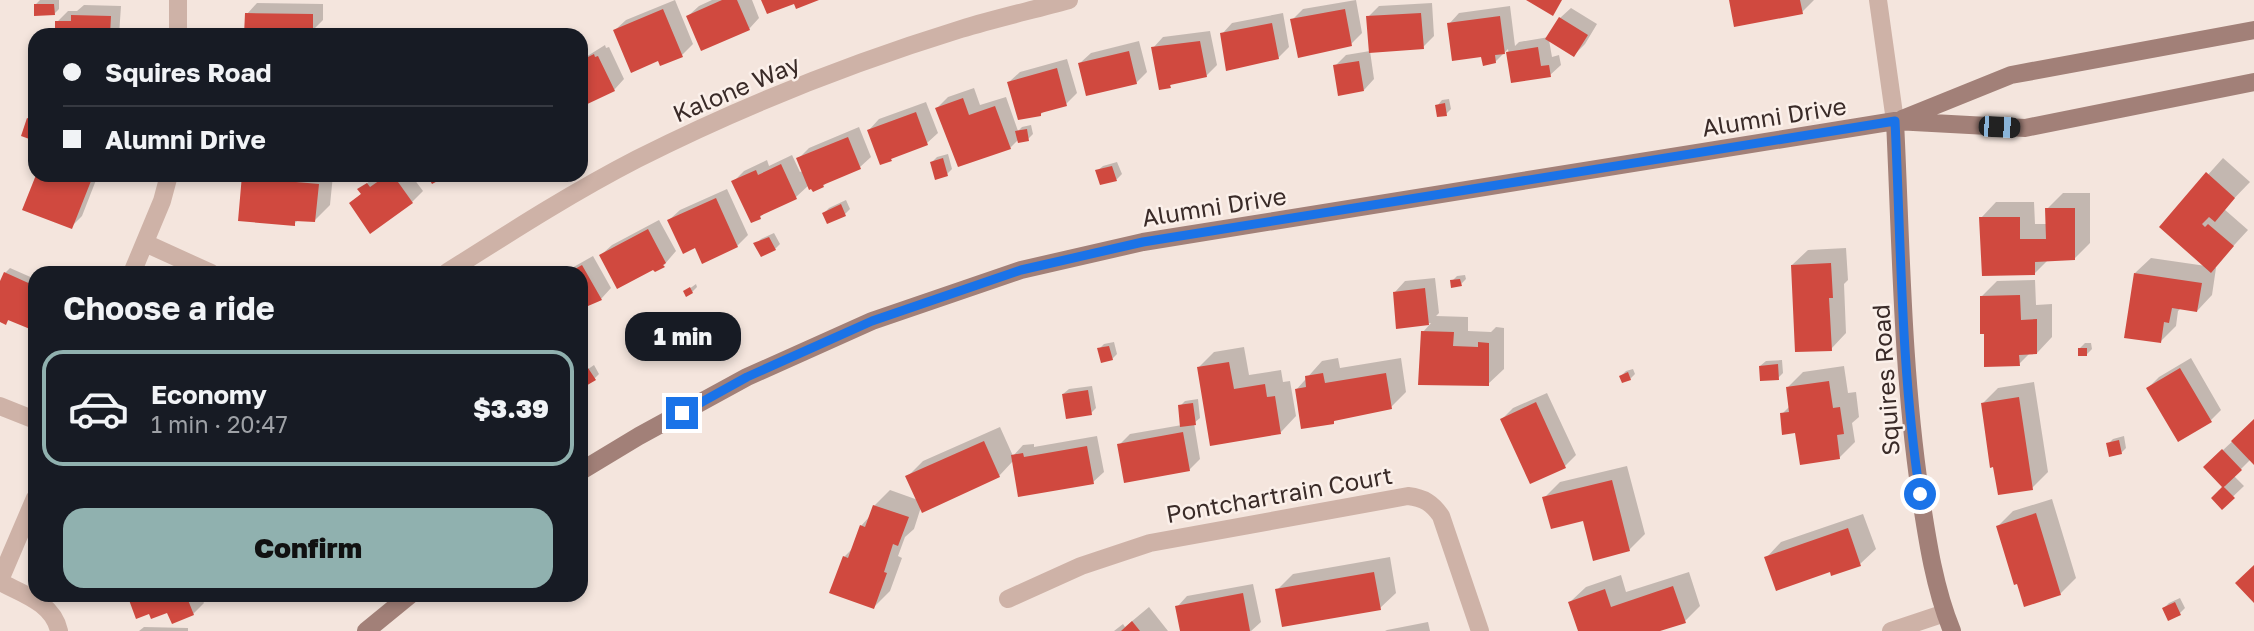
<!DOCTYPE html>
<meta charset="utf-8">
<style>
body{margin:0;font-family:"Golos Text",sans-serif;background:#242831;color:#f1f3f6;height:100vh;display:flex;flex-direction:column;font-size:26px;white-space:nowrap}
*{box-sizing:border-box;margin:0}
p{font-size:23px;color:#9ea1a6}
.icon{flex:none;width:38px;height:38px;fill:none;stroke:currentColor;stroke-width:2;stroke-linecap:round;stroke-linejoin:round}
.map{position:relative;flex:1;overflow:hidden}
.details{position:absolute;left:28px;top:266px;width:560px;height:336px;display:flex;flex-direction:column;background:#171b24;border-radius:21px;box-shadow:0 4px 10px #0003}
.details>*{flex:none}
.top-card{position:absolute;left:28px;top:28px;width:560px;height:154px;border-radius:21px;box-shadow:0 4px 10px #0003;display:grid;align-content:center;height:154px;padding:0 35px;background:#171b24}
.end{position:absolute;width:32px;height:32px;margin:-16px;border:9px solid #1a73e8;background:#fff;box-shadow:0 0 0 4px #fff}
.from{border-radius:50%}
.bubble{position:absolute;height:49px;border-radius:21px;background:#171b24;box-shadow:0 4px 10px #0003;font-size:23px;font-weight:800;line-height:49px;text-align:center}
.car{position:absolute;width:21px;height:42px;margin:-21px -10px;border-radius:9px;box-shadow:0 0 5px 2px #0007;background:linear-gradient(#222 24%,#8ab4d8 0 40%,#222 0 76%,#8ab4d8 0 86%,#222 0)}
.top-card b{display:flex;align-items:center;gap:24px;height:66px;font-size:26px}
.top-card b+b{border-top:2px solid #363941}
.top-card i{width:18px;height:18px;background:#f1f3f6}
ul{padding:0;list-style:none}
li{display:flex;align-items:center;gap:21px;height:116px;margin:0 14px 10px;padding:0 21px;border:4px solid #363941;border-radius:21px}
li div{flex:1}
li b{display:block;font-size:26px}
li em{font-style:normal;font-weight:800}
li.on{border-color:#90b1af}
li>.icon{width:63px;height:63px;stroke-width:1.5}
h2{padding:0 35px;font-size:32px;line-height:84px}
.action{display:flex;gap:14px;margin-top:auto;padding:14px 35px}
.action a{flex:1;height:80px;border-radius:21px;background:#90b1af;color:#111;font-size:28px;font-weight:800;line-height:80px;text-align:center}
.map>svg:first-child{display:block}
</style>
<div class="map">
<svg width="2254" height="631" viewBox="0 0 2254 631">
<rect width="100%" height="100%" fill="#f4e5dd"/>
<path fill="#0003" d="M40 0H59V9L54 14 35 5Z
M675 0 693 44 682 55 661 64 659 59 615 30 626 20Z
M712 0H752L759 18 749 29 688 16 699 6Z
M1356 0 1362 33 1351 44 1292 20 1303 9Z
M1731 0H1814L1802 12Z
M257 3 323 4V20L312 31H306V35H246L247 14Z
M1432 3 1434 36 1423 47 1368 17 1379 6Z
M84 5 121 6 119 35H57V22L68 11H77Z
M1510 6 1515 46 1519 42 1549 37 1560 18 1571 8 1597 24 1585 44 1574 55 1549 40 1552 57 1559 55 1561 65 1550 75 1513 81 1508 49 1495 62 1483 55 1449 24 1459 13Z
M1283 13 1289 47 1278 58 1222 34 1232 23Z
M1210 31 1217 65 1206 76 1173 82 1170 86 1153 48 1163 37Z
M1139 41 1147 72 1136 83 1080 63 1091 53Z
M605 45 606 48 609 47 624 79 614 90 581 105V60Z
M1370 51 1374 79 1364 90 1335 66 1346 55Z
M1067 59 1077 93 1066 104 1045 110 1041 114 1009 82 1020 72Z
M974 88 980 105 1006 97 1018 131 1022 127 1031 125 1033 134 1028 139H1019L1010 148 937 108 948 97Z
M1449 99 1451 109 1446 114 1437 106 1442 100Z
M926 102 938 133 927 143 869 130 879 119Z
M859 127 871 157 860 167 828 181 823 186 809 185 796 197 765 212 760 217 733 182 744 171 767 160 769 166 792 155 800 172 803 171 798 159 809 148Z
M948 154 952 169 947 174 932 162 937 157Z
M2223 158 2250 182 2224 209 2248 230 2214 267 2216 268 2212 295 2197 311 2181 308 2178 311 2176 326 2160 342 2135 273 2151 258 2206 266 2161 227Z
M1117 162 1122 174 1117 179 1102 183 1097 171 1103 166Z
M38 175H98L82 216 71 227 24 209Z
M244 175H333L330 205 315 220 299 219 294 224Z
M376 175H379L381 178 385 175H411L423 191 412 202 351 203 362 193 360 190Z
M727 189 748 235 737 246H696L669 220 680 210Z
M2063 193H2090V243L2074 259H2049L2035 273 1981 218 1996 202H2034L2035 224H2047V209Z
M846 200 850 209 845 214 824 213 829 208Z
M659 220 676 251 664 265 655 270 601 255 612 245Z
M774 233 780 244 775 249 756 244 761 239Z
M1846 248 1848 280 1844 284 1846 333 1831 349 1792 265 1808 250Z
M593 256 611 288 601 299 581 307V273H563Z
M10 268 35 279V322L30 327 9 319 6 323 0 320V284L5 273Z
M1465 275 1466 279 1461 284 1452 281 1457 276Z
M1435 278 1439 313 1436 316 1468 317V331L1491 332 1496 327 1504 328V369L1488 384 1423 332 1431 323 1398 327 1395 292 1405 281Z
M2035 280 2036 305 2052 304V337L2037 353H2030L2019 364 1982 296 1997 281Z
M696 284 697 287 692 292H685Z
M1114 342 1117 354 1112 359 1099 349 1104 344Z
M2085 343H2091L2092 349 2087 354 2080 348Z
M1244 347 1249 375 1281 370 1283 382 1290 381 1296 416 1281 432 1198 368 1214 352Z
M1338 358 1340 368 1401 358 1406 392 1391 407 1336 419 1333 422 1296 390 1322 361Z
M2191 358 2221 410 2211 420 2148 388 2159 377Z
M1782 360 1783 373 1778 378 1760 366 1766 361Z
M594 365 599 374 594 379 581 378V374Z
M1844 366 1848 393 1856 392 1859 417 1852 423 1855 442 1839 458 1797 431 1782 414 1790 406 1788 387 1803 372Z
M1633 369 1635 374 1630 379 1621 376 1626 371Z
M2034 382 2048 472 2032 488 1983 403 1998 388Z
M1092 386 1096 408 1091 413 1063 394 1069 389Z
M1547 393 1576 455 1565 466 1531 482 1502 419 1513 408Z
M1198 399 1200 418 1194 423 1200 459 1189 470 1119 445 1130 434 1182 425 1180 406 1185 401Z
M2254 421V462L2251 459 2234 476 2244 486 2222 507 2213 498 2225 487 2205 467Z
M1000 427 1013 456 1023 445 1034 444V447L1097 436 1104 472 1093 482 1013 461 999 476 921 507 914 529 905 537 898 556 902 558 890 591 874 607 844 557 853 548 861 526 870 516 874 506 890 490 918 500 908 476 923 461Z
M2124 436 2126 448 2121 453 2108 444 2113 439Z
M1627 466 1645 534 1629 550 1584 519 1544 498 1560 482Z
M2052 499 2076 578 2060 594 1998 526 2013 511Z
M1863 514 1876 549 1860 564 1831 569 1766 558 1781 542Z
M1390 557 1396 593 1380 608 1277 590 1293 574Z
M1689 572 1700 606 1685 621 1654 631H1579L1570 602 1586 587 1621 575 1626 592Z
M1253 584 1261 622 1251 631H1181L1177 607 1187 596Z
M136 595H200L204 603 193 614 168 610 150 612 131 600Z
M2180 598 2185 608 2180 613 2164 608 2169 603Z
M1149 607 1168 631H1114L1123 624 1125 627Z
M1428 622 1430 631H1385L1387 630Z
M144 627 188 628V631H139Z"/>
<path fill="#d0493f" d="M737 0 750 30 701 51 686 16 722 0Z
M761 0H819L796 9 794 4 767 14Z
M1526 0H1562L1553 16Z
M1729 0H1800L1803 14 1734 27Z
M34 4H54L55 15 34 16Z
M663 9 683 57 660 66 658 61 631 73 613 30Z
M1345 9 1352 46 1298 58 1290 19Z
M245 13 313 14V33L296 32V35H244Z
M1421 13 1424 49 1369 53 1366 16Z
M71 15 111 16 110 35H55V21H71Z
M1500 16 1505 54 1495 55 1496 63 1483 66 1481 57 1452 61 1447 23Z
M1559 17 1588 35 1574 57 1545 39Z
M1272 23 1279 59 1226 71 1220 33Z
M1200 41 1207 77 1170 85 1171 88 1159 90 1151 47Z
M1538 47 1541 66 1549 65 1551 77 1511 83 1506 52Z
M1129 51 1137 84 1086 96 1078 63Z
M594 54 595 57 598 56 615 91 581 107V64L585 62 584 59Z
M1359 61 1364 91 1338 96 1333 65Z
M1057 68 1067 106 1041 113V116L1018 120 1007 82Z
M963 98 969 115 995 106 1011 149 958 167 935 108Z
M1445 103 1447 116 1437 117 1435 105Z
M916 112 928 145 891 159 892 161 880 165 867 130Z
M27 118 35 121V141L21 136Z
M1027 129 1029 141 1018 143 1015 131Z
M848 137 861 169 823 185 824 187 813 192 811 189 809 190 796 158Z
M943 158 948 176 935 180 930 162Z
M781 164 797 199 760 216 761 219 751 223 731 181 756 170 758 175Z
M1112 166 1117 181 1100 185 1095 170Z
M2206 172 2235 198 2215 222 2209 217 2202 224 2205 227 2208 224 2234 246 2211 273 2159 227Z
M36 175 50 177 51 175H76L91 181 72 229 22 210Z
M242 175H273V180L319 184 315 222 295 221V226L238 221Z
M384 175H393L413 203 370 234 349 203 361 194 357 189 367 183 370 187 383 178 381 177Z
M427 175H449L432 184Z
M716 198 738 247 702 264 695 248 683 254 667 220Z
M841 204 846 216 827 224 822 213Z
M2045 208H2075V260L2035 262V275L1982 276 1979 217H2020V239H2046Z
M648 229 666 263 663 265 665 267 655 272 653 270 617 289 599 255Z
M769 237 776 250 761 257 753 243Z
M1831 263 1833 298H1829L1832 351 1795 352 1791 265Z
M582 265 602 300 581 309V273H568Z
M4 272 35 286V318L30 329 8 320 6 325 0 322V281Z
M2134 273 2202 283 2197 312 2172 308 2169 323 2164 322 2161 343 2124 338Z
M1460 279 1462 286 1451 288 1450 280Z
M690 287 693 293 686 297 683 291Z
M1425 288 1429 325 1396 329 1393 292Z
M2020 295 2021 320 2037 319V354L2019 355 2020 366 1984 367V334H1980V296Z
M1421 331 1454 332 1453 346 1478 347V342L1489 343V386L1418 385Z
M1109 346 1113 360 1101 363 1097 348Z
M2078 348H2087V356H2078Z
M1229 362 1234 389 1265 384 1267 397 1275 396 1281 434 1210 446 1197 367Z
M1778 364 1779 380 1760 381 1759 366Z
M588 368 596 380 584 387 581 382V373Z
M2180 368 2212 422 2178 442 2146 388Z
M1628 372 1631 380 1622 383 1619 376Z
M1323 373 1325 383 1386 373 1392 409 1334 421V424L1301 429 1295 389 1306 387 1305 376Z
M1829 381 1833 408 1840 407 1844 434 1837 435 1840 459 1800 465 1795 433 1782 435 1780 413 1789 412 1786 387Z
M1088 390 1092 415 1066 419 1062 394Z
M2019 397 2033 490 1998 495 1993 467 1990 468 1981 403Z
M1536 402 1566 468 1530 484 1500 419Z
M1193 403 1196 425 1180 427 1178 405Z
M2254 419V465L2231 441Z
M1183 432 1190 471 1124 483 1117 444Z
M2119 440 2122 454 2109 457 2106 443Z
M984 441 1000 477 922 513 905 476Z
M1087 446 1094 484 1018 497 1011 455 1023 453 1024 457Z
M2222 449 2242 470 2224 487 2235 498 2222 510 2211 498 2222 487 2203 467Z
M1612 480 1630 551 1593 561 1583 521 1551 529 1542 497Z
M873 505 909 517 898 546 893 544 884 572 887 573 874 609 829 593 843 556 848 558 860 525 865 527Z
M2036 513 2061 595 2024 607 2017 584 2014 585 1996 526Z
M1848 528 1861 566 1831 576 1830 572 1776 591 1764 557Z
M2254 565V603L2235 583Z
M1374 572 1381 610 1282 627 1275 589Z
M1673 586 1686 623 1660 631H1578L1568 602 1605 589 1611 607Z
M1243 593 1250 631H1180L1175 606Z
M142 595H186L194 615 172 624 167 613 151 619 149 614 136 619 129 600Z
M2175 602 2181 615 2168 621 2162 608Z
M1132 621 1140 631H1121Z"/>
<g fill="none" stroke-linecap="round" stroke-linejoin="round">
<path stroke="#ceb2a7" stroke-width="18" d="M1878 0 1895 121
M178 35V0
M145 243 211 273
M132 273 162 201 169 175
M446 273C509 233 571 193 637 159 740 107 851 63 961 29 997 18 1033 10 1069 0
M0 406 35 420
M0 580 35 498
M0 582C23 594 53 603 59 631
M1008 599 1081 566 1150 543 1408 496C1424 498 1432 503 1441 516L1480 631
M1891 631 1945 613"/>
<path stroke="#a28078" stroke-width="18" d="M1902 119 2011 75 2254 30
M1895 121C1901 245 1902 369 1920 492 1927 538 1934 587 1952 631
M581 471 639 436 747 377 872 321 1021 270 1143 242 1895 121 2025 128 2254 82
M366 631 410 595"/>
</g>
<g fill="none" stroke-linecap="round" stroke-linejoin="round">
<path stroke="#1a73e8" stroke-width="9" d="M682 413 747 377 872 321 1021 270 1143 242 1895 121C1901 245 1901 371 1920 494"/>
</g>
<g text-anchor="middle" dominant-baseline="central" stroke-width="5" stroke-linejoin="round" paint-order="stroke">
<g font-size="24" fill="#3a2b28" stroke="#fbf0ea">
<text transform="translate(736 88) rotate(-23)">Kalone Way</text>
<text transform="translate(1774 116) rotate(-9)">Alumni Drive</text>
<text transform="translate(1214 206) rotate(-9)">Alumni Drive</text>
<text transform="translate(1885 380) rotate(-94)">Squires Road</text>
<text transform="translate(1279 494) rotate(-10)">Pontchartrain Court</text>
</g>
</g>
</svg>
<i class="end from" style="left:1920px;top:494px"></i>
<i class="end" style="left:682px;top:413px"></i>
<div class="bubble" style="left:625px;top:312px;width:116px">1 min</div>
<i class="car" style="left:1999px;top:127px;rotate:93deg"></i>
<div class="top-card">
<b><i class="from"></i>Squires Road</b>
<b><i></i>Alumni Drive</b>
</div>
<section class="details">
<h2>Choose a ride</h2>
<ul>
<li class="on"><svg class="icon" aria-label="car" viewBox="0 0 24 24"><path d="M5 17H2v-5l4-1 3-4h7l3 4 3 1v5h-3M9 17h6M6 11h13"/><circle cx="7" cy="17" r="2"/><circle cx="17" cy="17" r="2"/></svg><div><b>Economy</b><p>1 min · 20:47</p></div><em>$3.39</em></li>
</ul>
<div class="action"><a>Confirm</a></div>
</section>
</div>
